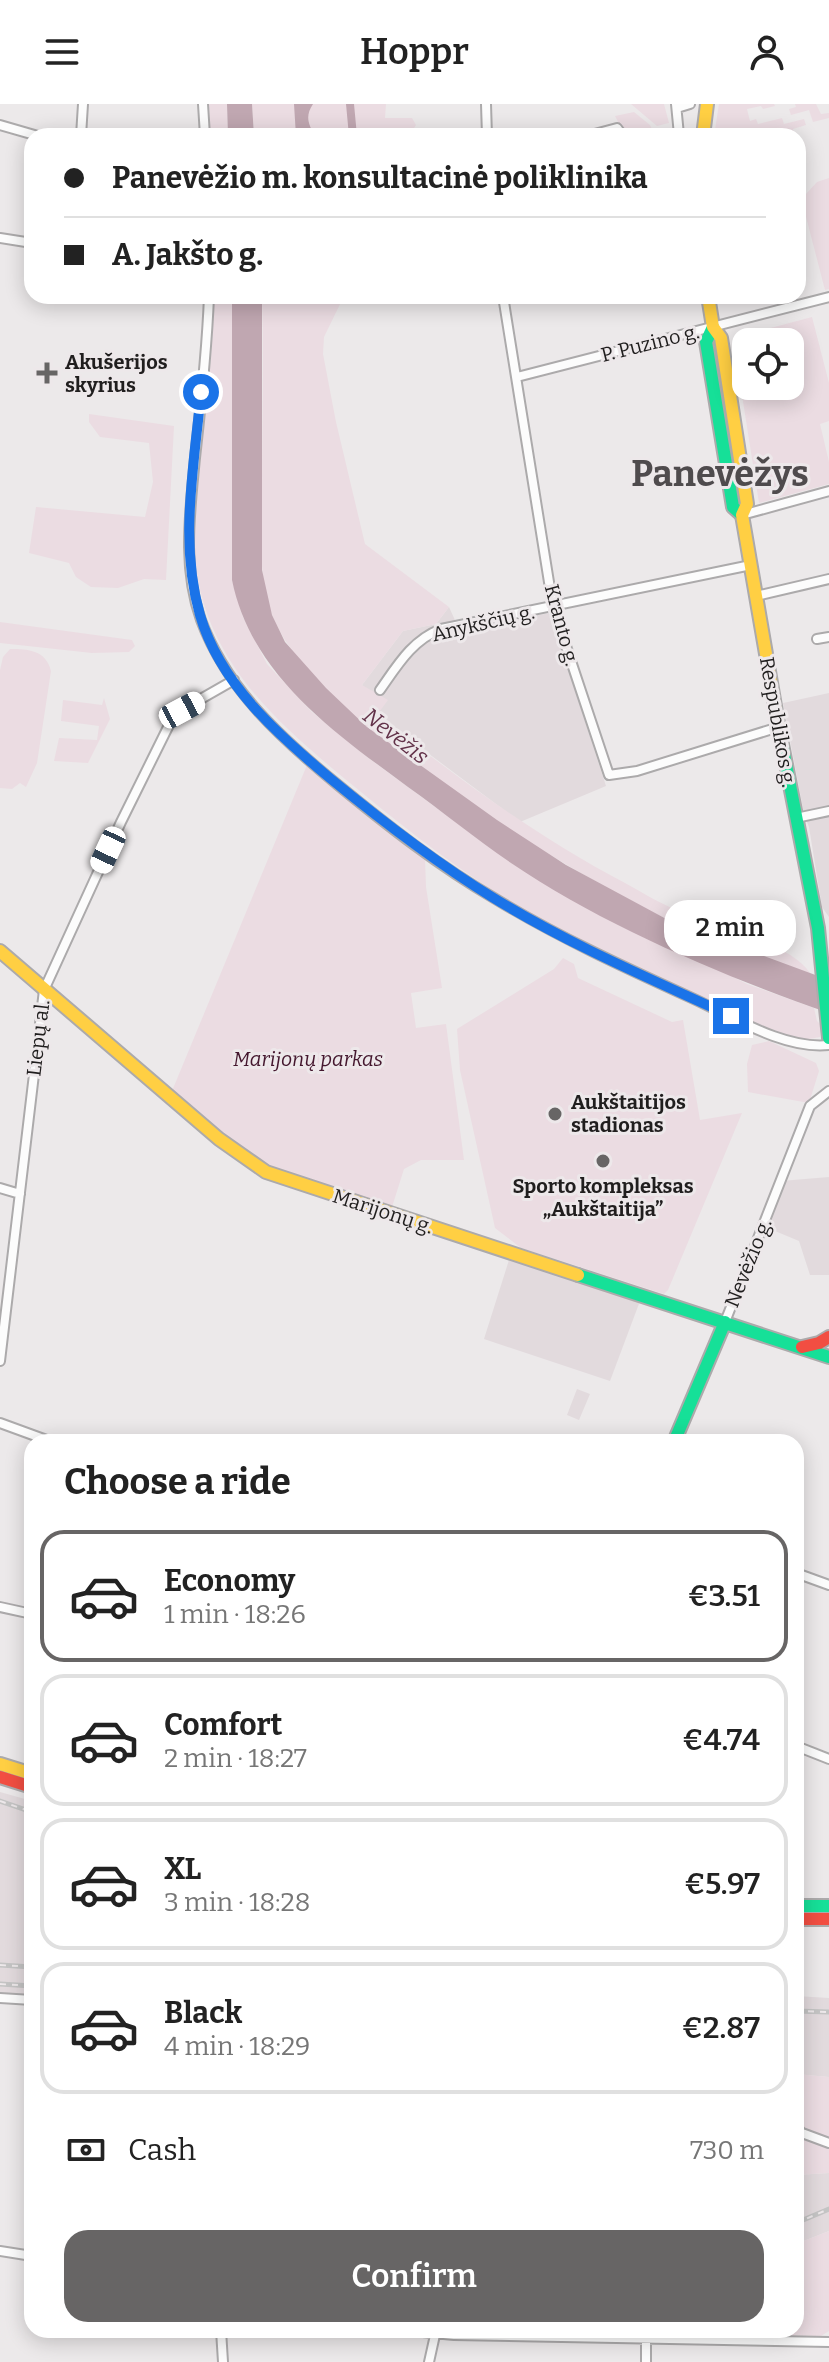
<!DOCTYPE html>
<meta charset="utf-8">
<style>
body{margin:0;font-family:Bitter,serif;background:#f2f2f2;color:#222;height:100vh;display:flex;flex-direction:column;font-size:30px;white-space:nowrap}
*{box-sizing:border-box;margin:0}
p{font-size:26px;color:#767676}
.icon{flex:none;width:44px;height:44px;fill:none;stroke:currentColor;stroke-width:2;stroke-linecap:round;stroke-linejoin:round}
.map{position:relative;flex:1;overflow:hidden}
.drawer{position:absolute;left:24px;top:1330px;width:780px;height:904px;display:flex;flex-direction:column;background:#fff;border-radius:24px;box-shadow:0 4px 20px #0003}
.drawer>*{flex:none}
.hud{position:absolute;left:24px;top:24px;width:782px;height:176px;border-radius:24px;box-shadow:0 4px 20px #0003;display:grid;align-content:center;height:176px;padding:0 40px;background:#fff}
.fabs{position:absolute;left:732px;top:224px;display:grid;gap:16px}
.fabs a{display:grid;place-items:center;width:72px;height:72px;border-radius:16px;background:#fff;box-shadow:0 4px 20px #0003;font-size:40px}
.end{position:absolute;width:36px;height:36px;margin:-18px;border:10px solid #1a73e8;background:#fff;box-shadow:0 0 0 4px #fff}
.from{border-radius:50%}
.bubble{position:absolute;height:56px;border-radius:24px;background:#fff;box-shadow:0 4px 20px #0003;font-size:26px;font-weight:600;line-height:56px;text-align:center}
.car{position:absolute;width:24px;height:48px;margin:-24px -12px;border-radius:10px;box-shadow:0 0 6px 2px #0007;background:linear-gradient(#fff 24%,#345 0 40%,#fff 0 76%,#345 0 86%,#fff 0)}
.hud b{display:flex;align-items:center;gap:28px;height:76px;font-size:30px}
.hud b+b{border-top:2px solid #e0e0e0}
.hud i{width:20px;height:20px;background:#222}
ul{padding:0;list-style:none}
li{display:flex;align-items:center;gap:24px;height:132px;margin:0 16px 12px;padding:0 24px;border:4px solid #e0e0e0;border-radius:24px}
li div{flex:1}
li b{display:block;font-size:30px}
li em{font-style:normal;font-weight:600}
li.active{border-color:#676565}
li>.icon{width:72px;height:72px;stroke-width:1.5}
h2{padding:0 40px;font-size:36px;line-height:96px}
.pay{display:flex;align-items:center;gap:20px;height:88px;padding:0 40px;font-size:30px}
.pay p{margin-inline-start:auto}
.cta{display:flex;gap:16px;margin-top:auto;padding:16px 40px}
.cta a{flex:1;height:92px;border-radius:24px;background:#676565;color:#fff;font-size:32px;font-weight:600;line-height:92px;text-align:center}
header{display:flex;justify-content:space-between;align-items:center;height:104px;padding:0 40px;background:#fff;font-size:36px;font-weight:600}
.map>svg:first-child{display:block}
</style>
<header><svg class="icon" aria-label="menu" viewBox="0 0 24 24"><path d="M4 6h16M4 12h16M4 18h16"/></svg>Hoppr<svg class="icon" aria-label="person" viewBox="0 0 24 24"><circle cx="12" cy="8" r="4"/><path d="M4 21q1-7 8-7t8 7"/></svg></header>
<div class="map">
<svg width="829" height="2258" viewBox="0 0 829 2258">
<rect width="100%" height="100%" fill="#ece9ea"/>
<path fill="#e2dadd" d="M449 503 459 525 550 509 606 682 520 718 377 611 362 581 403 527 436 520Z
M829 589V813L822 803 809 723 804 710 783 599Z
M829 1073V1171H810L799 1137 763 1122 781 1077Z
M509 1156 640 1197 610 1277 484 1235Z
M577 1285 590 1290 579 1316 567 1311Z
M0 1688 32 1697V1893L0 1891Z
M796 1892 829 1894V1973L796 1970Z
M829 2069V2127L796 2140V2071Z"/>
<path fill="#ebdce2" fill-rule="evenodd" d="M209 0H227L228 32H210Z
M252 0H386L385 14H412L416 21 409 32H254Z
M631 0H664L669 19 657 22Z
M719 0H774L775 2 763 5 761 2 747 5 750 17 756 15 758 20 782 14 784 20 804 15 806 21 793 25 794 32H714Z
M795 0H816L821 10 829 9V14L813 18 809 6 791 11 789 5 796 3Z
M634 8 650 21 654 30 624 29 615 12Z
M829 74V185L825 186 798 82 804 81 806 90 817 78Z
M214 192H232V476L243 513 267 560 312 608 367 653 513 760 747 880 814 904 817 917 821 921 820 933 804 936 782 931C687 887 589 846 500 791 446 757 395 716 345 675 281 622 217 566 199 481 190 442 197 401 200 361 206 305 213 248 214 192Z
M262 192H344L324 233 323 250 336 318 365 440 449 503 436 520 403 527 362 581 388 596 377 611C457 673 535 732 625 779 643 789 661 800 679 807 714 822 790 838 810 869 763 854 714 838 669 816 568 768 311 614 272 511 257 472 262 427 262 385 262 321 264 256 262 192Z
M812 213 829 279V317L820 320 829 358V380L759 399 733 234ZM790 238V282H746V238Z
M89 310 174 322 166 476 144 475 118 484 91 483 76 473 69 459 29 449 36 403 145 413 153 378 149 339 100 333 89 318Z
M0 518 132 536 135 542 129 548 92 549 0 539Z
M10 545C28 545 46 546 51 567L37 659 26 683 20 679 12 685 0 684V566L3 553Z
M104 594 110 615 88 659 54 657 59 634 97 636 99 622 61 617 63 596 102 601Z
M307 661 425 754 426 783 442 884 411 889 416 924 446 920 464 1056H421L404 1065 392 1103 270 1064 231 1038 172 987Z
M563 854 574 860 578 874 672 918 683 916 700 1016 742 1009 668 1186 664 1190 521 1144 495 1124 460 966 457 925 554 865Z
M769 937 816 959 819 967 809 999 748 988 747 960 752 941Z
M796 1970 829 1973V2069L796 2071 799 2031 796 2029Z
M829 2127V2227L821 2232 440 2226H796V2140Z"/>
<path fill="#c0a7b1" d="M227 0H252L254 32H228Z
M294 0H313C305 12 308 20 315 32H296Z
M346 0H354L357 32H349Z
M232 192H262V466L272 511 285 538 326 584 367 623 497 716 566 761 670 817 829 876V909C723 872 604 822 511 759 476 735 443 708 408 683 335 629 251 571 232 476Z"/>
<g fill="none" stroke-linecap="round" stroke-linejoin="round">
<defs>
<path id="street" d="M203 0 205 32
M486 0 487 32
M676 0 679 31
M677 4 690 0
M0 21 38 32
M81 32 83 0
M587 32 617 24 623 32
M0 134 32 139
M209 192C207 246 201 301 195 354 190 408 182 463 201 516 227 586 282 635 338 681 388 722 439 762 494 794 558 833 626 864 694 895 733 913 785 946 829 941
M503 192 553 503 609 671 637 667 779 623
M517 273 829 193
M742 411 829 387
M756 492 829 475
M817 535 829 533
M380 586C397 562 412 536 441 525L751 461
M796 714 829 707
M0 1084 20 1090
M725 1218 810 1002 829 987
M0 1257 44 886 121 718 172 615 178 608 234 576
M0 1319 52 1338
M796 1469 829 1481
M0 1503 32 1510
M30 1603 32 1604
M796 1642 829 1655
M0 1894 32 1896
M796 2023 802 2029 829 2039
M0 2147 32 2152
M221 2226 223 2258
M402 2226 454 2231 829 2238
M429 2258 435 2231
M646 2258V2234"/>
<path id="fast" d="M713 223 706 238 733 403 742 411
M779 625 818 824 829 934
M578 1171 829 1253
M674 1338 725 1218
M796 1802H829"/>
<path id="slow" d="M703 32 707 0
M708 192 713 223 721 234 747 400 742 411 779 625
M0 847 219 1035 266 1068 578 1171
M0 1660 32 1670"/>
<path id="jam" d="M802 1243 819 1239 829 1233
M0 1673 32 1683
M796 1815H829"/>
</defs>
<use href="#street" stroke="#acaaab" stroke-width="12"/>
<use href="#fast" stroke="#acaaab" stroke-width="16"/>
<use href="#slow" stroke="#acaaab" stroke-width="16"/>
<use href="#jam" stroke="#acaaab" stroke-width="16"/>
<use href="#street" stroke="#fcfcfc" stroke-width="8"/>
<use href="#fast" stroke="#16e098" stroke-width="12"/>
<use href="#slow" stroke="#ffcf43" stroke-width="12"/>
<use href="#jam" stroke="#f24e42" stroke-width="12"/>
<defs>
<path id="rail" d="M0 1697 32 1708
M0 1861 32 1863
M0 1880 32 1882
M796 1907 829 1908
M796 2119 829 2105"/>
</defs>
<use href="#rail" stroke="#c4c4c4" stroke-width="5"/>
<use href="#rail" stroke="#ede8ea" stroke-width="2" stroke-dasharray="6" stroke-linecap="butt"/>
</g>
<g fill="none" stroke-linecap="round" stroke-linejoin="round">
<path stroke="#1a73e8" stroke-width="10" d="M201 288C194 363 179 438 200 511 220 580 278 631 331 675 382 717 435 758 492 793 568 840 651 875 731 912"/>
</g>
<g fill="#676565" stroke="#ede8ea" stroke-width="3">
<path d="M43 257h8v8h8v8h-8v8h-8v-8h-8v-8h8z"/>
<circle cx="555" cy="1010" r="8"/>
<circle cx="603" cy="1057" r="8"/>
</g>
<g text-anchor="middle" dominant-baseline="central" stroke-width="6" stroke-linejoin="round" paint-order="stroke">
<g font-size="20" fill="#201e1e" stroke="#ede8ea">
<text transform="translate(650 239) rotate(-14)">P. Puzino g.</text>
<text transform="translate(483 519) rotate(-13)">Anykščių g.</text>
<text transform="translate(562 521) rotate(75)">Kranto g.</text>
<text transform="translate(778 618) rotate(80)">Respublikos g.</text>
<text transform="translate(38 934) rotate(-83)">Liepų al.</text>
<text transform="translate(383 1107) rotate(18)">Marijonų g.</text>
<text transform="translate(748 1159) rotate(-68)">Nevėžio g.</text>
</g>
<g font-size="20" font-weight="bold" fill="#201e1e" stroke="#ede8ea" text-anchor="start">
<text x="65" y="258">Akušerijos<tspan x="65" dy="23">skyrius</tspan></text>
<text x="571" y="998">Aukštaitijos<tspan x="571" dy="23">stadionas</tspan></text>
<text x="603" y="1082" text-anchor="middle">Sporto kompleksas<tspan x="603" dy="23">„Aukštaitija”</tspan></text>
</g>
<g font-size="20" font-style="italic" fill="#44172e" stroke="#ede8ea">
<text x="308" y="955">Marijonų parkas</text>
</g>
<g font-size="22" font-style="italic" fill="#623249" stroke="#ede8ea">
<text transform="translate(396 632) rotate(38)">Nevėžis</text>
</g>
<g font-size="36" font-weight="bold" fill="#4f4b4d" stroke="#ede8ea">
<text x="720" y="370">Panevėžys</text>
</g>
</g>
</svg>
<div class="fabs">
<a><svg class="icon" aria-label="locate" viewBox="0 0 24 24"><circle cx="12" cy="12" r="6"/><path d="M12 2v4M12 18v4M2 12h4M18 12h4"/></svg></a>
</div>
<i class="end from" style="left:201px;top:288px"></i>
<i class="end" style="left:731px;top:912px"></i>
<div class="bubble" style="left:664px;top:796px;width:132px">2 min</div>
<i class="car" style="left:182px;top:606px;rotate:62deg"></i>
<i class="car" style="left:108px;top:746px;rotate:205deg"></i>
<div class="hud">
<b><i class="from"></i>Panevėžio m. konsultacinė poliklinika</b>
<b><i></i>A. Jakšto g.</b>
</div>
<section class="drawer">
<h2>Choose a ride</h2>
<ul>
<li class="active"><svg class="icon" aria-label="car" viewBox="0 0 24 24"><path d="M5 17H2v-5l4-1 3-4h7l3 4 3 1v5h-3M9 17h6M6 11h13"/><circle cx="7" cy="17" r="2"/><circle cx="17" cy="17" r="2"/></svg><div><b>Economy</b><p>1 min · 18:26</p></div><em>€3.51</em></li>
<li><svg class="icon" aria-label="car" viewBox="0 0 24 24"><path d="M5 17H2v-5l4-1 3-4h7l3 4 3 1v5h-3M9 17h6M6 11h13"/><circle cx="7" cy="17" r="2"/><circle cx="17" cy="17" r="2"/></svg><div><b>Comfort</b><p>2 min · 18:27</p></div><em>€4.74</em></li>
<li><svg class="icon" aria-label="car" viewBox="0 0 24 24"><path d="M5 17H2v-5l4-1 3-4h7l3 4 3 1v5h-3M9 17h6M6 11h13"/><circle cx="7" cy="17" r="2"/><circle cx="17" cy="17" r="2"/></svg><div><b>XL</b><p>3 min · 18:28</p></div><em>€5.97</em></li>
<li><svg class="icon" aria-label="car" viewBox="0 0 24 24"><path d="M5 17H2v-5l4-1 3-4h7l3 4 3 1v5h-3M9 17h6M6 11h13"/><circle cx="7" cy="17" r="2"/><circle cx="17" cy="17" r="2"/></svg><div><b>Black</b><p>4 min · 18:29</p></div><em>€2.87</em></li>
</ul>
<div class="pay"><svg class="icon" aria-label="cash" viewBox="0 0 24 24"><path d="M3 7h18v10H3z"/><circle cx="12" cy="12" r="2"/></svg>Cash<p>730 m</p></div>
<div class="cta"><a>Confirm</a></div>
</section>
</div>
